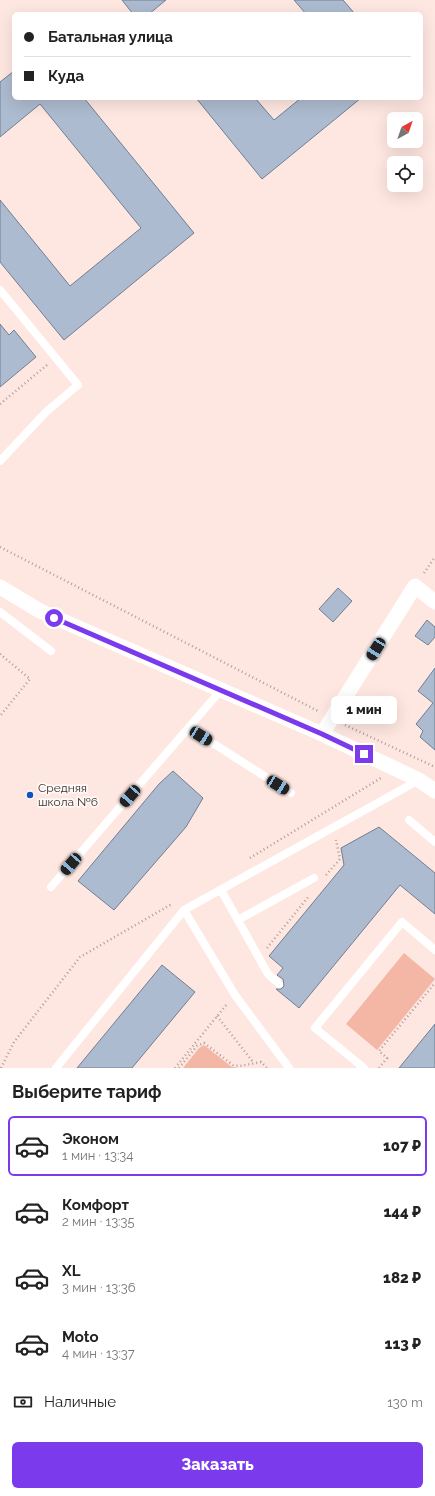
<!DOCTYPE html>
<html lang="ru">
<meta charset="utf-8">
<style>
body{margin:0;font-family:Raleway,sans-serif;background:#f6f6f6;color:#222;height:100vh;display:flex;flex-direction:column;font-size:15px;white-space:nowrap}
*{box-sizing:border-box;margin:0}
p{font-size:13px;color:#767676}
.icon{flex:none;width:22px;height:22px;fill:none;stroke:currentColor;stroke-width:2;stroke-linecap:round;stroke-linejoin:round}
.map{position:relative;height:1068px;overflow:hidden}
.details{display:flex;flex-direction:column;background:#fff;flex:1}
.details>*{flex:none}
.guide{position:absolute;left:12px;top:12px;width:411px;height:88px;border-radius:6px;box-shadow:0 4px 16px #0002;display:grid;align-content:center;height:88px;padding:0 12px;background:#fff}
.needle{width:26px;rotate:40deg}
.controls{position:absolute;left:387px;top:112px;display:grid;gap:8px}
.controls a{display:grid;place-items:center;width:36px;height:36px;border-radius:6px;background:#fff;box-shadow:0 4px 16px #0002;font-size:20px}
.end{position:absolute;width:18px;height:18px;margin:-9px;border:5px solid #7c3aed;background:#fff;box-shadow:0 0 0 2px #fff}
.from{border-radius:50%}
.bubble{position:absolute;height:28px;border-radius:6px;background:#fff;box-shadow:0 4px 16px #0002;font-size:13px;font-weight:800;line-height:28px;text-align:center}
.car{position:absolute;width:12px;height:24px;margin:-12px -6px;border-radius:5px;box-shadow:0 0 3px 1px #0007;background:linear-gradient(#222 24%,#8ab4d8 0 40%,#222 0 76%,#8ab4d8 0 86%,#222 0)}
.guide b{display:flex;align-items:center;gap:14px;height:38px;font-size:15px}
.guide b+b{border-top:1px solid #e0e0e0}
.guide i{width:10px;height:10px;background:#222}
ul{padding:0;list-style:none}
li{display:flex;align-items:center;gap:12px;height:60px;margin:0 8px 6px;padding:0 4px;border:2px solid transparent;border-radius:6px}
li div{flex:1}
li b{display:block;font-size:15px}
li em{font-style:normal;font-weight:800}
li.active{border-color:#7c3aed}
li>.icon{width:36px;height:36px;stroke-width:1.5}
h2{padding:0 12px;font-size:18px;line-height:48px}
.pay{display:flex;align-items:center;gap:10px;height:44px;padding:0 12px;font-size:15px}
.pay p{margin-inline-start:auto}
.action{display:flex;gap:8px;margin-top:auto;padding:8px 12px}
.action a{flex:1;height:46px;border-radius:6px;background:#7c3aed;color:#fff;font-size:16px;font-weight:800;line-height:46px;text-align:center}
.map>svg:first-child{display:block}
</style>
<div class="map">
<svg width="435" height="1068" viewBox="0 0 435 1068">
<rect width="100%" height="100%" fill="#ffe7e1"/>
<path fill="#f5b7a5" d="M404 953 435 979 377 1050 346 1024Z
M204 1045 232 1067 239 1068H183L199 1048Z"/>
<path fill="#adbbd0" stroke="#717e92" d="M122 0H166L149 14H133Z
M294 0H343L355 14H306Z
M14 71V98H84L194 233 64 340 0 262V200L70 286 141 228 40 104 0 137V82Z
M196 98H255L274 120 301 98H361L262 179Z
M0 324 9 335 14 330 36 357 0 387Z
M338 588 352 601 333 622 319 609Z
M427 620 435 627V637L428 645 415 636Z
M435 668V750L420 737 423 731 416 724 433 703 418 691Z
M173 771 203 798 186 827 114 910 78 881 159 784Z
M379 827 435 873V914L400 885 299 1008 276 989H281L284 986 283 979 277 975 283 968 269 956 344 865 341 848Z
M162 965 195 992 132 1068H77Z
M435 1024V1068H399Z"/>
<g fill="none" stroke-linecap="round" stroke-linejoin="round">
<path stroke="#b09d98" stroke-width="2.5" stroke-dasharray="1 3" stroke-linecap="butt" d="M0 404 47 365
M0 547 318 711
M424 573 435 557
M0 654 30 679 0 716
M345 725 435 767
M250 858 381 778
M326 875 340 859 336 840
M267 948 309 896
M217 1016 253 1062
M1 1068 14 1042 80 957 172 904
M175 1068 227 1004
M179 1068 197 1046 204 1043 233 1065 240 1066 261 1062 267 1068
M379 1068 387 1058 379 1051 435 983"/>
<path stroke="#fff" stroke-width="8" d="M0 290 78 385 46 412 0 461
M0 612 51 651
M189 728 291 793
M409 820 435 842
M51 887 221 690
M221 890 268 974 279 984
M184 910 235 995 289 1068
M238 920 314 878
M56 1068 184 910 419 780
M364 1068 315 1028 402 922 435 950"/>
<path stroke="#fff" stroke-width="15" d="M0 587 40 611 322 734 419 780 435 791
M322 734 415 586 435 602"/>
</g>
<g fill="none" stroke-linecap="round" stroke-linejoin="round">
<path stroke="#7c3aed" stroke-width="5" d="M54 618 322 734 364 754"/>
</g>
<circle fill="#1054bf" stroke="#fff9f7" stroke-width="1.5" cx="30" cy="795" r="4"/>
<g text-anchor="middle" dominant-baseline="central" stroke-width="3.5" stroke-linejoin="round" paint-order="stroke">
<g font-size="12" fill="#3c312e" stroke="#fff9f7" text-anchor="start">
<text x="38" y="788">Средняя<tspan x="38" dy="14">школа №6</tspan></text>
</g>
</g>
</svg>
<div class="controls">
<a><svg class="needle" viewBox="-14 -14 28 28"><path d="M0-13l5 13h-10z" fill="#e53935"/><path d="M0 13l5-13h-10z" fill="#767676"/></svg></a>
<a><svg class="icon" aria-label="locate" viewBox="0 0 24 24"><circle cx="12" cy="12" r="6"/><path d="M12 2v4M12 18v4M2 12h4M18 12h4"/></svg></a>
</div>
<i class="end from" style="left:54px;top:618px"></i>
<i class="end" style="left:364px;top:754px"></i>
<div class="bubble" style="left:331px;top:696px;width:66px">1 мин</div>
<i class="car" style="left:376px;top:649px;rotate:212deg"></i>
<i class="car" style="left:201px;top:736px;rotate:122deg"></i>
<i class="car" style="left:278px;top:785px;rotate:122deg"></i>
<i class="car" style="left:130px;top:796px;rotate:221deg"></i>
<i class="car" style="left:71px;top:864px;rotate:221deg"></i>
<div class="guide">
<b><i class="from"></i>Батальная улица</b>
<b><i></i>Куда</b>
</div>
</div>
<section class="details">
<h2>Выберите тариф</h2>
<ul>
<li class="active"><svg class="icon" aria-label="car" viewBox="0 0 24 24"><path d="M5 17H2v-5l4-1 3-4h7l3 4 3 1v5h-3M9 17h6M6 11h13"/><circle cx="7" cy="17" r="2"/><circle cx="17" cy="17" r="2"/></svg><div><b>Эконом</b><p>1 мин · 13:34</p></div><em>107 ₽</em></li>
<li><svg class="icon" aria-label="car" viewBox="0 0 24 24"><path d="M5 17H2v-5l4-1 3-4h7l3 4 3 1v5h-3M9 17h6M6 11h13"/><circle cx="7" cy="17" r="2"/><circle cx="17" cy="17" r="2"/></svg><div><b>Комфорт</b><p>2 мин · 13:35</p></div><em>144 ₽</em></li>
<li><svg class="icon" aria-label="car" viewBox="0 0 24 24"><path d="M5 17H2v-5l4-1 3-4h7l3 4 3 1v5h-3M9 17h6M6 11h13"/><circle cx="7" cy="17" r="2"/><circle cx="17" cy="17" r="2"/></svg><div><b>XL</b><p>3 мин · 13:36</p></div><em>182 ₽</em></li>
<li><svg class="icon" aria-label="car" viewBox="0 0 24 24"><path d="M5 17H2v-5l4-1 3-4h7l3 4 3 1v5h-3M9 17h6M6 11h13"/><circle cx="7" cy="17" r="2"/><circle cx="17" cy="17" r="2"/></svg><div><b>Moto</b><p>4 мин · 13:37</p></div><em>113 ₽</em></li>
</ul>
<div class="pay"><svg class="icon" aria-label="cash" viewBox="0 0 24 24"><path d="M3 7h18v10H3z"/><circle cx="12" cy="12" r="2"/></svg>Наличные<p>130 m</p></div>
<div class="action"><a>Заказать</a></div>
</section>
